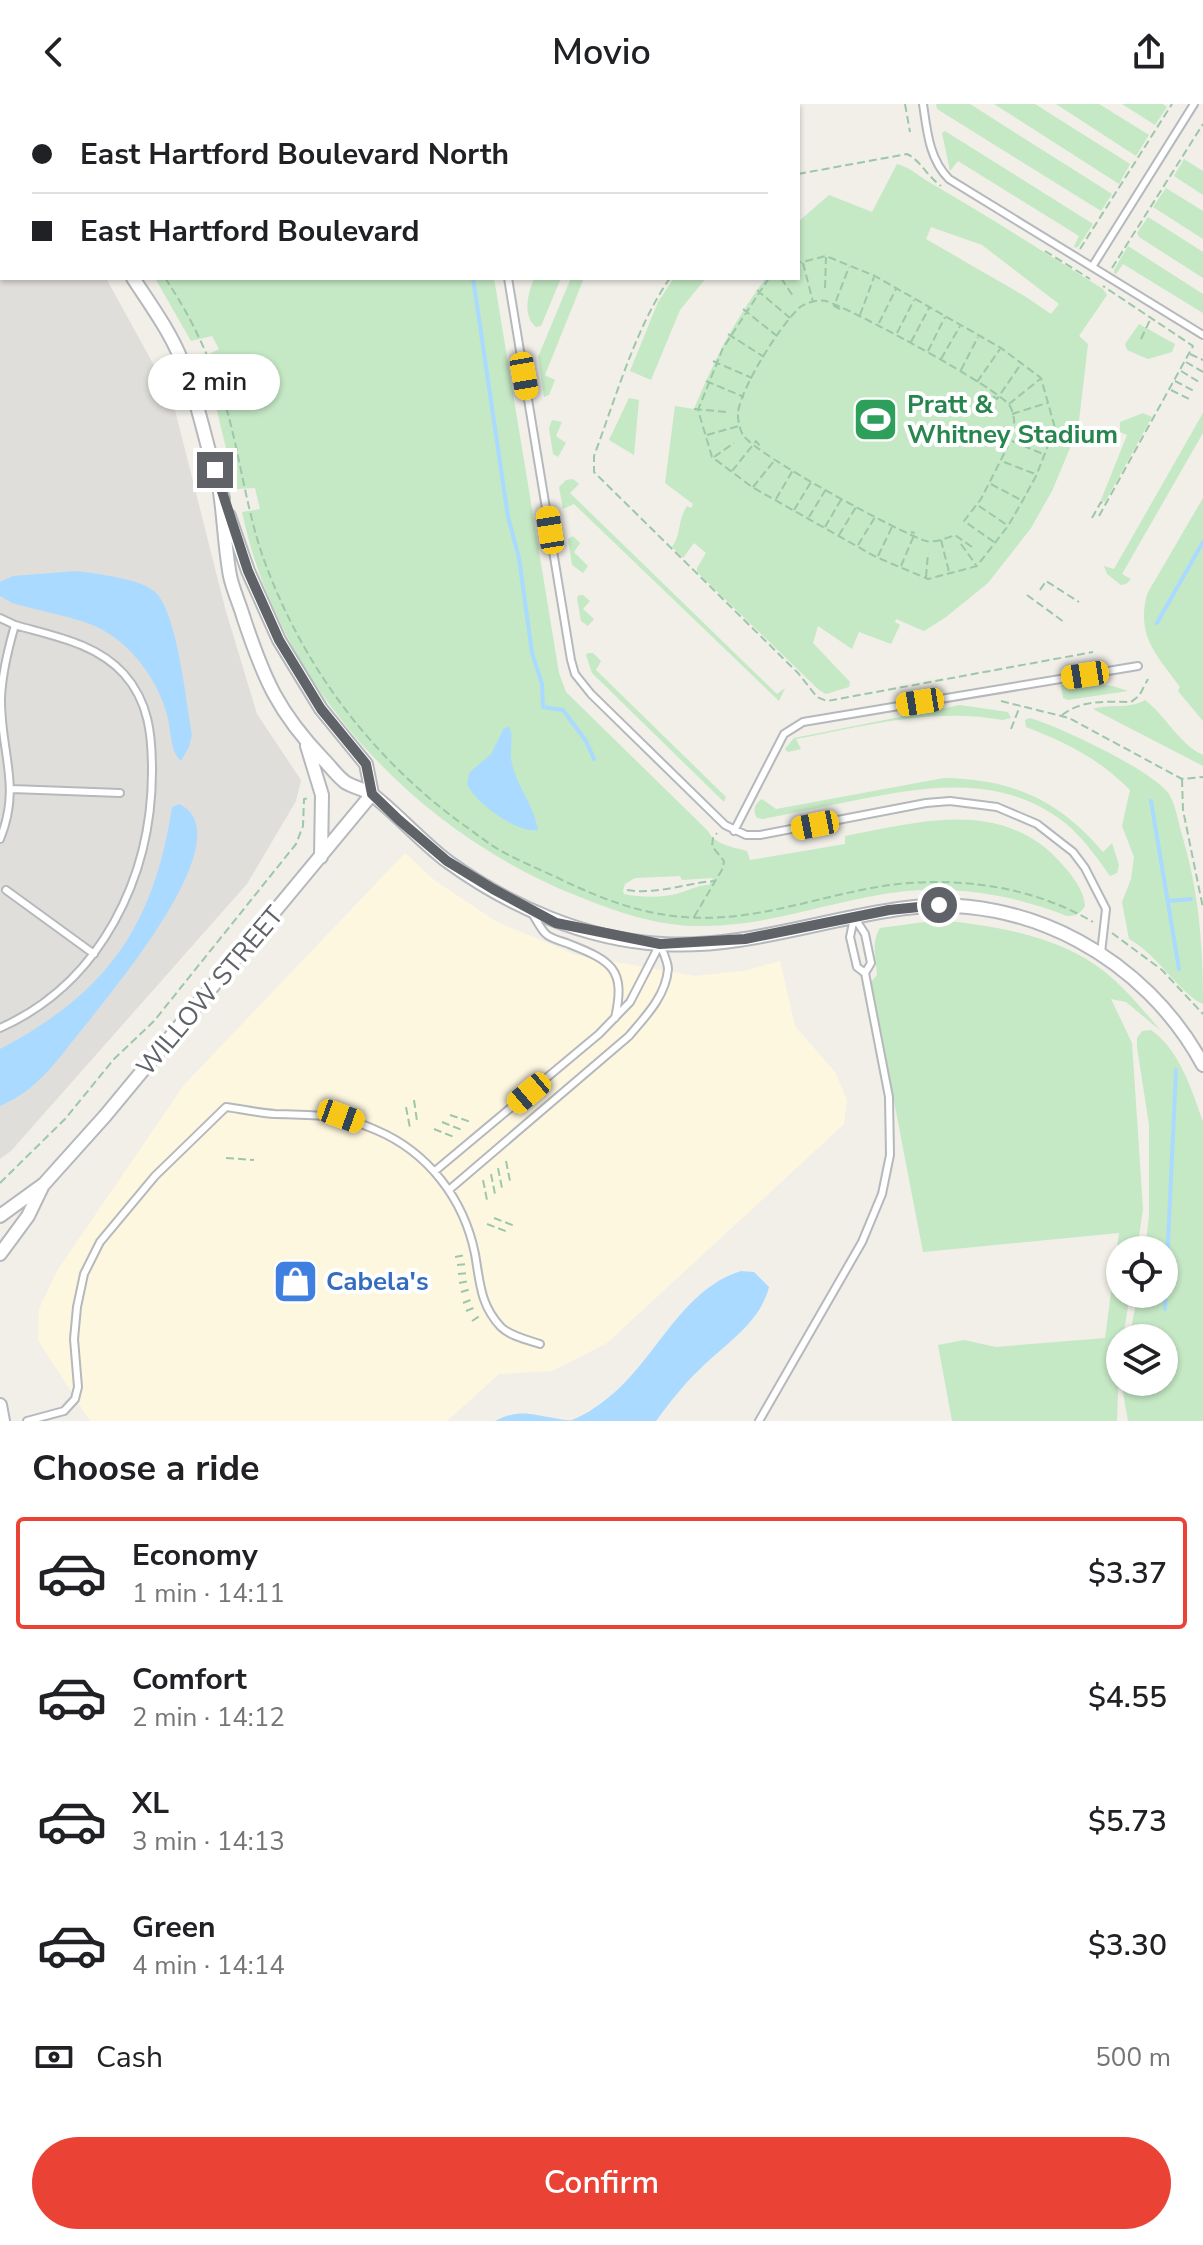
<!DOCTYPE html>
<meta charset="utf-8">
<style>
body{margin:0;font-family:"Nunito Sans",sans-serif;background:#f6f6f6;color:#202124;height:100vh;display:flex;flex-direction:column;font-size:30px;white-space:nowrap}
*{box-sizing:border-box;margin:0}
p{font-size:26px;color:#757577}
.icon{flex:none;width:44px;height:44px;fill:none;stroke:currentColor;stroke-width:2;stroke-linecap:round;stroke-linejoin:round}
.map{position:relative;height:1317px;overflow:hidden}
.details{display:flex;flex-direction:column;background:#fff;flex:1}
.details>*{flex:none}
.banner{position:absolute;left:0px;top:0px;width:800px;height:176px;box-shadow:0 2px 6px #0004;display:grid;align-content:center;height:176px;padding:0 32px;background:#fff}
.tools{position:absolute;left:1106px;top:1132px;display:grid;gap:16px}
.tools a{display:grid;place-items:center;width:72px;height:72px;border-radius:50%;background:#fff;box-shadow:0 2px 6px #0004;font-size:40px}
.end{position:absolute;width:36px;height:36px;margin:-18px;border:10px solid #5f6368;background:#fff;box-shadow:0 0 0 4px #fff}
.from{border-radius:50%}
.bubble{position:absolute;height:56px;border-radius:28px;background:#fff;box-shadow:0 2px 6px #0004;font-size:26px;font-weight:600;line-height:56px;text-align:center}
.car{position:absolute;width:24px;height:48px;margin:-24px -12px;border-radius:10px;box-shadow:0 0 6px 2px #0007;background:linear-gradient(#f5c518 24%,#345 0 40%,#f5c518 0 76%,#345 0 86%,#f5c518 0)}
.banner b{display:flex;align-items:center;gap:28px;height:76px;font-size:30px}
.banner b+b{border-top:2px solid #e0e0e0}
.banner i{width:20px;height:20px;background:#202124}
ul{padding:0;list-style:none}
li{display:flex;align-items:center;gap:24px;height:112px;margin:0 16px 12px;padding:0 16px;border:4px solid transparent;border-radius:8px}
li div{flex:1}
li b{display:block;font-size:30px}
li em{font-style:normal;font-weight:600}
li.on{border-color:#ea4335}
li>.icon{width:72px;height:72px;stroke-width:1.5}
h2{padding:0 32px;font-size:36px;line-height:96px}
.pay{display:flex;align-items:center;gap:20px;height:88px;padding:0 32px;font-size:30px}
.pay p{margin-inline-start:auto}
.action{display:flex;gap:16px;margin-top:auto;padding:16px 32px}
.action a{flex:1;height:92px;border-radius:48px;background:#ea4335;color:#fff;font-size:32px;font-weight:600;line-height:92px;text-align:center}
header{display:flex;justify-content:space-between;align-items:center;height:104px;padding:0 32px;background:#fff;font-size:36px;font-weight:600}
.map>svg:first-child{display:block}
</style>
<header><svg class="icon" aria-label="back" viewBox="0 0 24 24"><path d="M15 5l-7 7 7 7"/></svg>Movio<svg class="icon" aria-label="share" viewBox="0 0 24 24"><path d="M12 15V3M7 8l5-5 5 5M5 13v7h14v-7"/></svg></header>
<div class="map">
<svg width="1203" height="1317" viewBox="0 0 1203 1317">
<rect width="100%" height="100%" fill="#f1efe8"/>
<path fill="#fef7e0" d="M405 749 434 776 497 818 576 851 695 872 743 867 780 857 795 922 835 968 847 996 844 1020 607 1239 552 1267 499 1270 447 1317H90L38 1236 39 1205 57 1167 184 981Z"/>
<path fill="#e0deda" d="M0 84 2 174H106L172 294 225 504 257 610 301 676 296 697 247 780 11 1047 0 1055Z"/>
<path fill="#c5e8c5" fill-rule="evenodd" d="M205 0H443L445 2H195Z
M936 0H970L1112 90 1101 107 937 5Z
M994 0H1035L1130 60 1119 80Z
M1056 0H1099L1149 31 1136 52Z
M1122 0H1163L1167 3 1155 21Z
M945 27 1093 120 1078 143 1075 144 1074 142 1079 132 958 57 950 67 942 29Z
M1184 55 1203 67V91L1174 72Z
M897 60C910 63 918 72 929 78 988 112 1045 149 1103 185L1107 191 1079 232 1088 240 1078 325 1052 387 1031 424 988 479 946 513 924 527 896 515 895 518 900 521 891 540 859 528 852 545 818 522 813 539 850 578 849 583 826 590 819 586 697 468V464L706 449 694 439 683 454 672 443C682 429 677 417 687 402L691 404 693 400 665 379 675 302 694 305C716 253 732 220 766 174H798V118L829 91 872 108ZM931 123 982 141 1059 200 1051 210 1026 193 926 135Z
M1166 84 1203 107V135L1153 103Z
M1148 113 1203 148V174L1139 133 1137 129Z
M1128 142 1203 190V209L1123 160 1116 170 1114 169V166Z
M155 174H494L559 569 566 588 708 727C715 741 733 743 747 747L750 756 845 740V732C919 718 1002 693 1061 759 1072 771 1084 786 1085 802 1080 810 1076 812 1067 812 1016 792 962 782 907 787 838 794 773 822 704 822 659 823 616 808 575 791 413 726 278 580 242 408L260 405 255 384 236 385 216 303 199 255 219 245 212 232 191 237ZM680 772 682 776 713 774 709 781C695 781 685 789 671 791 655 794 639 793 624 790L623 787 625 780 635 774Z
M534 174H561L541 222 536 223C522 211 528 190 534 174Z
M571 174H584L545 271 555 276 549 291 544 293 538 253Z
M674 174H706L680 206 651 276 630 267 658 198Z
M1139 220 1175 240 1172 248 1148 255 1127 246 1125 240Z
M629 294 639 296 634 351 609 336Z
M1143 309 1152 313 1105 398 1101 396 1127 331 1120 328V318Z
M1203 309V329L1122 470 1131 475 1126 480 1121 481 1107 470 1104 462 1114 465Z
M552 316 562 318 556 332 566 339 558 353 553 350 549 324Z
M573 375 579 380 570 389 777 590 785 584 779 597 574 400 563 405 559 383 566 376Z
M1203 394V617L1178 587 1180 583C1157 551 1136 533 1147 490Z
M573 432 580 439 574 448 588 462 583 469 572 461 568 435Z
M579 491H583L590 497 583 505 594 515 588 522 581 517 577 494Z
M588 549H593L601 557 596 566 726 693 724 698 592 569 586 551Z
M1081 578 1113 582 1128 587 1068 596 1063 594 1061 581Z
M1145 596C1166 612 1179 640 1203 651V662L1093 605C1111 599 1128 606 1145 596Z
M960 601 1008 608 1011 614 1003 616C934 603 864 622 796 635L801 645 788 648 785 645 794 634Z
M1030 614C1060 623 1152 666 1169 690 1176 702 1178 717 1182 731 1199 788 1203 840 1203 900 1181 891 1156 849 1129 835L1122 798 1131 775 1134 753 1122 722 1130 686C1098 654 1067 639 1026 623L1025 616Z
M944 674C1012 675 1059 696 1103 748L1112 739 1119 761 1117 769 1110 772C1098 755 1086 738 1071 724 1006 667 924 682 847 698 819 704 791 709 763 715L757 714C752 707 755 699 762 695L776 705Z
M940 816C996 822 1060 832 1105 868 1126 885 1144 907 1161 927L1126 898 1111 895 1132 939 1143 1105 1137 1146H1120V1190H1130L1123 1234H1120L1117 1317H952L938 1241 964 1236 996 1243 1105 1234 1119 1129 923 1148 871 878 877 871C876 856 871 837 880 824Z
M1151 926C1180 946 1192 987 1203 1018V1317H1128L1121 1278H1164V1234H1129L1138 1190H1164V1146H1145L1149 1112V1021L1137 943V934L1142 927Z"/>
<path fill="#aadaff" d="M76 467C96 470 138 474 154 487 177 505 186 598 192 630L189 643 181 657C170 648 171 625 167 611 158 577 133 542 101 525 81 514 35 506 12 499L0 492V478L13 472Z
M509 623C514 634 510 643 511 654 514 679 534 700 538 726 518 730 474 698 467 680L469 669 491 650 504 624Z
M179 700C245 730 113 886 88 918 71 938 56 961 36 979 26 988 12 997 0 1002V945C107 889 154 822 172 703Z
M741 1167 754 1168 769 1183C760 1219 726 1239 701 1264 684 1280 670 1298 656 1317H495C519 1305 529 1310 554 1314 560 1315 567 1317 572 1316 583 1312 595 1304 604 1297 654 1261 679 1186 741 1167Z"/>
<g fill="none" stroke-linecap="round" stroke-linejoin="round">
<path stroke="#aadaff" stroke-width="4" d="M425 0 429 2
M351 2 353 0
M380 2 384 0
M473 174 508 413 519 454 532 549 542 580 543 603 563 606 586 637 594 655
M1157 519 1203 438
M1151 697 1179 865
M1168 797 1191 795
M1165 1205 1176 966"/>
<defs>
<path id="service" d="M460 0 462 2
M622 0 625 2
M923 0C927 27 929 55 949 75L1203 231
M91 2 104 0
M0 13H2
M1092 163 1194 0
M508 174 571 556 575 570 591 590 725 721 746 731H760L926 699 950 697 997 703 1037 720 1073 748 1085 764 1106 805 1101 849
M0 514 15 521C8 545 2 569 1 594 0 647 22 682 0 735
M12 685 120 689
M734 727 784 630 803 618 1138 562
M6 786 94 850
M532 809C536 815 540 824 546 830 551 835 562 837 569 840 612 857 626 865 615 914
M854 814 850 833 857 863 865 869
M0 924C101 879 152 773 152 667 152 631 149 598 124 570 96 539 53 532 15 521
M435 1067 599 930 630 898 660 840
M450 1085 629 932C645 913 666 892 668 865 668 858 663 848 660 840
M27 1317 64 1307 75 1295 78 1283 74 1235 77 1203 84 1170 100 1138 155 1072 226 1003C242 1005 259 1009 275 1010 313 1011 341 1010 376 1026 428 1048 464 1095 475 1150 480 1178 480 1201 501 1223 510 1232 528 1236 540 1240
M759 1317 862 1138 882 1090 890 1051 889 993 865 869 871 859 865 830 854 813"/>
<path id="minor" d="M0 51 2 52
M133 174C150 200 169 226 181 255 200 300 207 349 223 394
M220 388C224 415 225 445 230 472 233 486 240 501 244 515 264 575 278 608 323 655 330 662 337 672 345 678 354 684 366 685 374 692 399 712 421 737 447 757 509 802 585 836 662 840 745 845 825 814 906 804 1026 788 1146 855 1203 961
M229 412 248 467 279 536 321 605 366 660 372 690
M307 642 322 691 321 753
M0 1112 44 1080 105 1012 372 690
M0 1150 28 1112 42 1083
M0 1301 3 1317"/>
</defs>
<use href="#service" stroke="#b5b8bc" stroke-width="10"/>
<use href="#minor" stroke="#b5b8bc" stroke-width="16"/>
<path stroke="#9cc7a9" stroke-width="2" stroke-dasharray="8 4" stroke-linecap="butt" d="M49 0V2
M905 0 910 28
M798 70 907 50C921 57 927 72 941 82
M1080 145 1172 0
M1045 147 1090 175
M803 159 813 198
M1112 164 1203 20
M165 174C193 215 214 262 228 310 241 358 247 408 264 456 303 563 372 655 465 722 478 731 490 741 503 748 520 757 538 765 556 773 619 804 673 821 744 811 796 804 846 786 898 780 964 773 1036 784 1093 818
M670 174C636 222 615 296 594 352V368L798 569 817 593 827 597 1093 548
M769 174 723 244 698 306 712 353 752 383 876 453 928 475 977 462 1008 422 1023 396 1036 372 1055 324 1041 274 1001 244 875 172 826 152 798 159
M781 174 793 192
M825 184 826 153
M757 186 790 214
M743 205 777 232
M840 205 834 202 849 163
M860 211 874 173
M879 219 896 185
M897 229 914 196
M728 230 764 253
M1141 235 1150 216
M911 238 929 204
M928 247 945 213
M1190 250 1203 256
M941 255 960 222
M713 257 752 274
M1186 258 1203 268
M961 266 978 233
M1181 267 1199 278
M706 277 744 293
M1175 277 1194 287
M977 278 1000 245
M1171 286 1189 295
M993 292 997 295 1021 260
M1009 300 1040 275
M694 305 726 308
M1012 310 1047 299
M1027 325H1053
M707 331 739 322
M1012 337 1043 350
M714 353 734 339
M1004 358 1035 370
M732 367 756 337 760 342
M991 380 1021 396
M753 383 774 357
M776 395 793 366
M979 402 1007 421
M794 406 811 378
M1099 412 1193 242 1103 182
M809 413 826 385
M1092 414 1101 398 1105 400
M825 423 842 394
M839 431 856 403
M941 436 949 468
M994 438 964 417 981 395 1008 342
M961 440 976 461
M858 441 875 413
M972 443 955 431C947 434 935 439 926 437 900 429 756 351 743 331 740 327 737 313 738 308 742 282 779 223 799 204 804 199 819 195 826 197 850 204 1000 285 1010 302 1016 314 1015 325 1010 336
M878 452 892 423
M901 462 915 429 911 428
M926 473 928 449
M1040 486 1046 477 1079 498
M1027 491 1064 518
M1001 597 1069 614 1182 675 1203 673
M1062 611C1083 595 1106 598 1131 598L1139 592 1148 575
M1011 625 1020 602
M1182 675 1183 706 1203 804
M627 786C657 791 685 779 715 777
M694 813 723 764 724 757 712 742 713 734 717 729
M1112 829 1162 866 1203 910
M414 996 417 1017
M406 1003 410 1024
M450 1011 471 1018
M442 1018 462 1026
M434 1025 454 1033
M226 1054 254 1056
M506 1057 510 1077
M498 1064 502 1084
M491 1070 495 1090
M483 1076 487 1096
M0 1079 65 1015 114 955 154 917 296 740 303 722 304 695 309 694
M494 1114 515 1122
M487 1120 508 1128
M455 1153 465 1151
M457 1161 468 1160
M458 1170 469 1169
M459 1179 470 1177
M461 1188 471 1185
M463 1199 473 1195
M466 1207 476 1203
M472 1217 481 1211"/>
<use href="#service" stroke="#fff" stroke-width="6"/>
<use href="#minor" stroke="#fff" stroke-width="12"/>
</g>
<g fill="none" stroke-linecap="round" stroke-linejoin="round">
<path stroke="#5f6368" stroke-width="10" d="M215 366 248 467 279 536 321 605 366 660 372 690 399 716 447 757 493 785 556 819 660 840 745 835 889 806 939 801"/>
</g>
<defs>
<symbol id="stadium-square" viewBox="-11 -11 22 22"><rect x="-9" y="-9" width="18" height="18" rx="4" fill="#2e9e5b" stroke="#fff"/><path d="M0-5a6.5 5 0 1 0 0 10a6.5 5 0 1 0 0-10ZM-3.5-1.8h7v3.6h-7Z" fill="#fff"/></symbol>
<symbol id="shop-square" viewBox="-11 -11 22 22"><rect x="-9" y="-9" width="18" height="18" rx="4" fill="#3f7fe0" stroke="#fff"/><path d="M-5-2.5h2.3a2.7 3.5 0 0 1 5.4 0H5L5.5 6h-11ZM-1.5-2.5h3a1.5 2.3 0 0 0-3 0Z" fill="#fff"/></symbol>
</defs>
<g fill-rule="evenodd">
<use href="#stadium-square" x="850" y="290" width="51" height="51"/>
<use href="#shop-square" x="270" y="1152" width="51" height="51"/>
</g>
<g text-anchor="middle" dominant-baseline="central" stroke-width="8" stroke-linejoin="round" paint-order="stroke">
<g font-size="26" font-weight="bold" fill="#27864d" stroke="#fff" text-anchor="start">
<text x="907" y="300">Pratt &amp;<tspan x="907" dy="30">Whitney Stadium</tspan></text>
</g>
<g font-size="26" fill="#5f6368" stroke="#fff">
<text transform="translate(210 887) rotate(-50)">WILLOW STREET</text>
</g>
<g font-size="26" font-weight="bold" fill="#366cbe" stroke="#fff" text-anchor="start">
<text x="326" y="1177">Cabela's</text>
</g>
</g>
</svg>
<div class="tools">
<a><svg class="icon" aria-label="locate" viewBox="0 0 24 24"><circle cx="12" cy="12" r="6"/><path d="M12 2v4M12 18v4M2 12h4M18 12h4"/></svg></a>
<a><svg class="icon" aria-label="layers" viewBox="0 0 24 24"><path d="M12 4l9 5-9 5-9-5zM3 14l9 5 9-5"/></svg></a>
</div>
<i class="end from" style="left:939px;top:801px"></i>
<i class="end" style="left:215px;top:366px"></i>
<div class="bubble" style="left:148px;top:250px;width:132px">2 min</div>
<i class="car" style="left:524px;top:272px;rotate:170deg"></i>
<i class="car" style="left:550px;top:426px;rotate:351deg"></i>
<i class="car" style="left:1085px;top:571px;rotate:261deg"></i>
<i class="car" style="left:920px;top:598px;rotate:261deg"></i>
<i class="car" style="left:815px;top:721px;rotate:259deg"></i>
<i class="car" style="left:529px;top:989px;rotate:230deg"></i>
<i class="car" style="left:341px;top:1012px;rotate:110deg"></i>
<div class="banner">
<b><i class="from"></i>East Hartford Boulevard North</b>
<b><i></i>East Hartford Boulevard</b>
</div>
</div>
<section class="details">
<h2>Choose a ride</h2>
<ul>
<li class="on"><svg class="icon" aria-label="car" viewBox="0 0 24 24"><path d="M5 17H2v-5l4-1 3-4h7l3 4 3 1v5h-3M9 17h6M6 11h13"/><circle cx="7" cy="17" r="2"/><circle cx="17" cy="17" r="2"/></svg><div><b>Economy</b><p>1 min · 14:11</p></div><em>$3.37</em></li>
<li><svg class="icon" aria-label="car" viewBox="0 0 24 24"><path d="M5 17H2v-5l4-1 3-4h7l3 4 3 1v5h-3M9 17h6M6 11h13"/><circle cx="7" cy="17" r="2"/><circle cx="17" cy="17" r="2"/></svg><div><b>Comfort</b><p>2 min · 14:12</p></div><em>$4.55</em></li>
<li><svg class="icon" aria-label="car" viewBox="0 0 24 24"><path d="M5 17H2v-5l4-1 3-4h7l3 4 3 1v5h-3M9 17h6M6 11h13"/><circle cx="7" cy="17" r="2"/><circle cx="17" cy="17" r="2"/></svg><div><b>XL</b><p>3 min · 14:13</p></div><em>$5.73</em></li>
<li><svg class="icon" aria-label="car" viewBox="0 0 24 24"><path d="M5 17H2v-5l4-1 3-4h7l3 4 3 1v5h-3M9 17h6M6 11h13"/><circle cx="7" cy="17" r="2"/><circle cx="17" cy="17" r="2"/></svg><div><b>Green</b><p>4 min · 14:14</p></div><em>$3.30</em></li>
</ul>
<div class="pay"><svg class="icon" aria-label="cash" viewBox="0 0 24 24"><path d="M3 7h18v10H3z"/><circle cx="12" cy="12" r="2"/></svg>Cash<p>500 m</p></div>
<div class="action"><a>Confirm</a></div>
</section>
